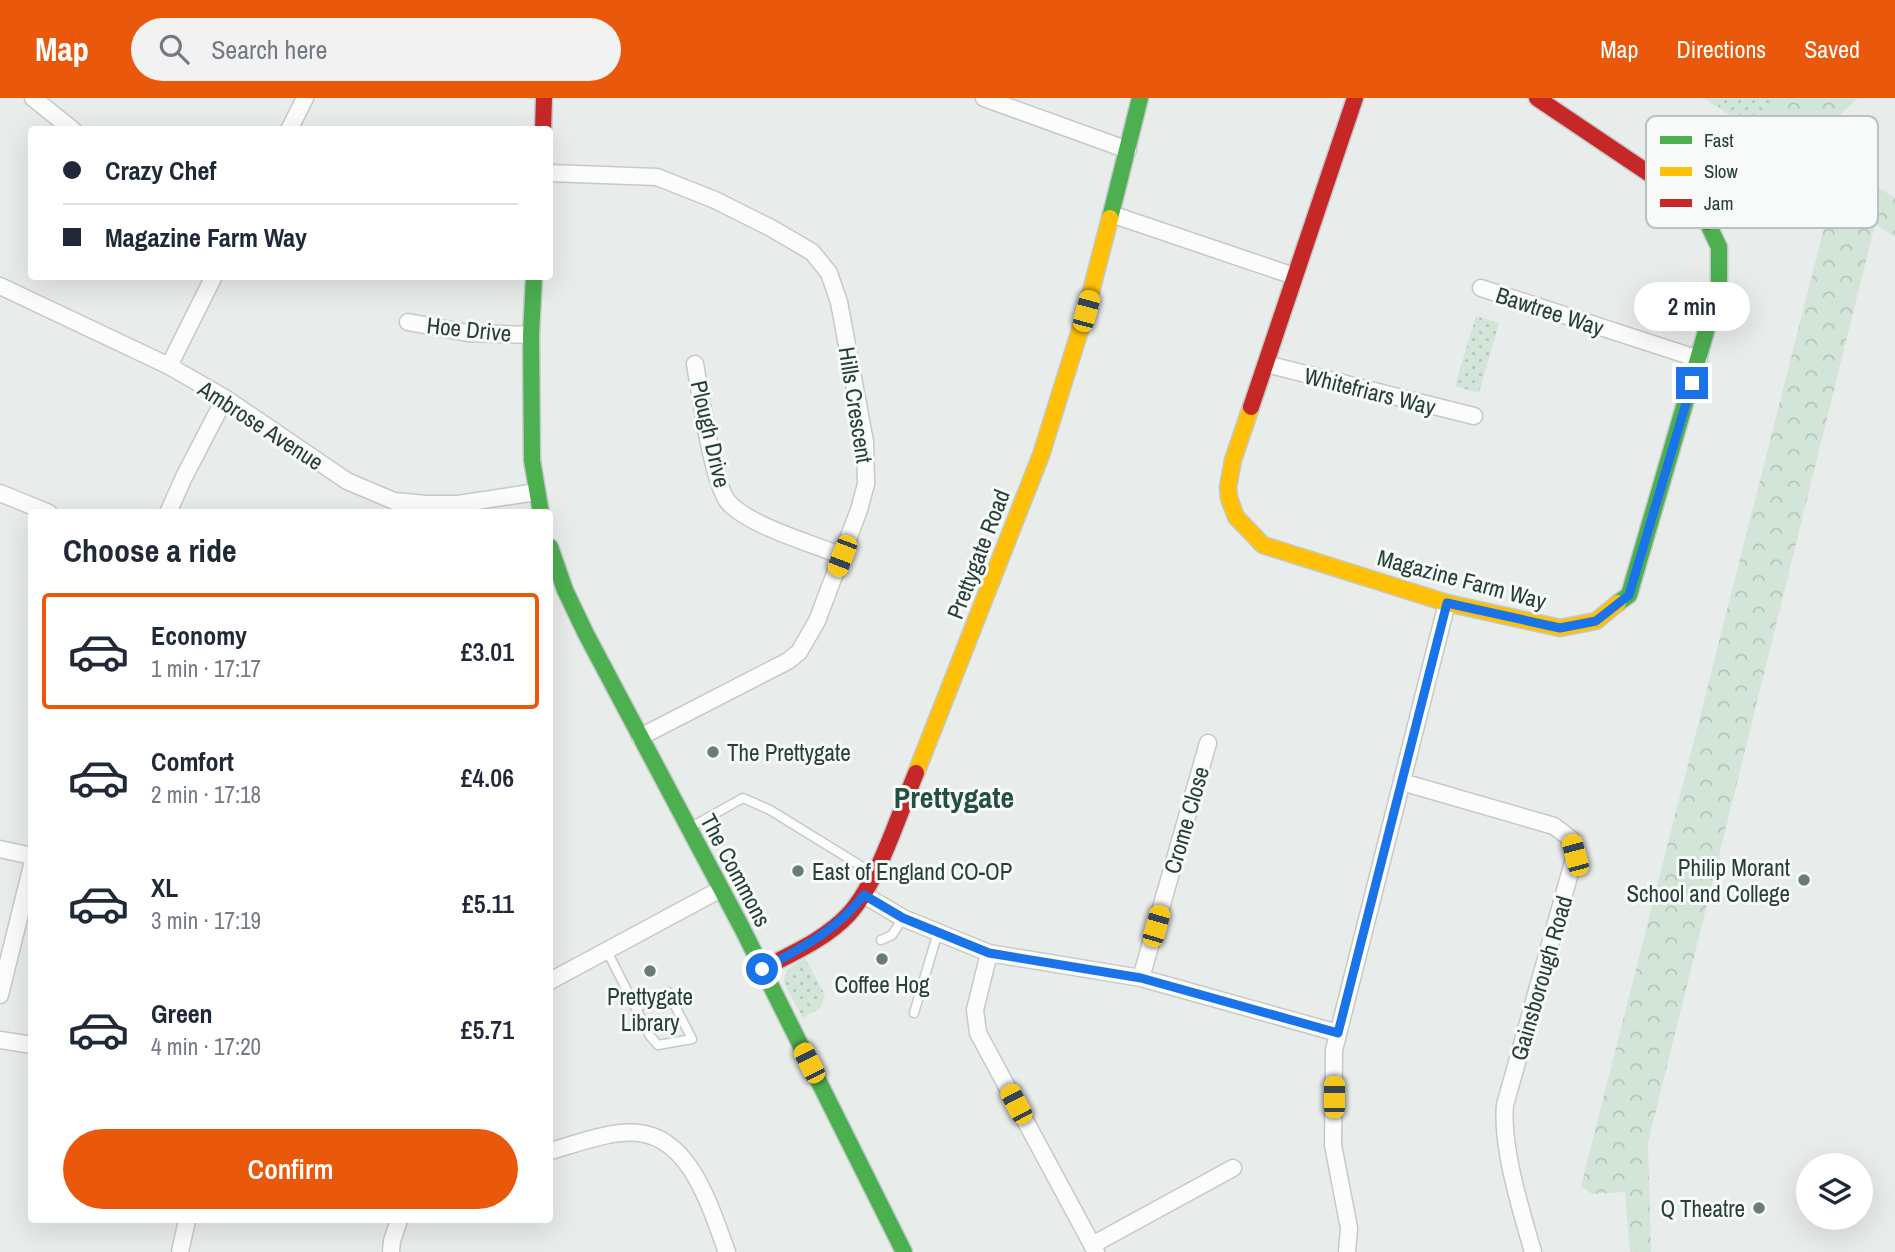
<!DOCTYPE html>
<meta charset="utf-8">
<style>
body{margin:0;font-family:"Archivo Narrow",sans-serif;background:#f2f2f3;color:#1f2937;height:100vh;display:flex;flex-direction:column;font-size:26px;white-space:nowrap}
*{box-sizing:border-box;margin:0}
p{font-size:23px;color:#747a83}
.icon{flex:none;width:38px;height:38px;fill:none;stroke:currentColor;stroke-width:2;stroke-linecap:round;stroke-linejoin:round}
.map{position:relative;flex:1;overflow:hidden}
.sheet{position:absolute;left:28px;top:411px;width:525px;height:714px;display:flex;flex-direction:column;background:#fff;border-radius:7px;box-shadow:0 7px 28px #0002}
.sheet>*{flex:none}
.guide{position:absolute;left:28px;top:28px;width:525px;height:154px;border-radius:7px;box-shadow:0 7px 28px #0002;display:grid;align-content:center;height:154px;padding:0 35px;background:#fff}
.controls{position:absolute;left:1796px;top:1055px;display:grid;gap:14px}
.controls a{display:grid;place-items:center;width:77px;height:77px;border-radius:50%;background:#fff;box-shadow:0 7px 28px #0002;font-size:35px}
.end{position:absolute;width:32px;height:32px;margin:-16px;border:9px solid #1a73e8;background:#fff;box-shadow:0 0 0 4px #fff}
.from{border-radius:50%}
.bubble{position:absolute;height:49px;border-radius:24px;background:#fff;box-shadow:0 7px 28px #0002;font-size:23px;font-weight:600;line-height:49px;text-align:center}
.car{position:absolute;width:21px;height:42px;margin:-21px -10px;border-radius:9px;box-shadow:0 0 5px 2px #0007;background:linear-gradient(#f5c518 24%,#345 0 40%,#f5c518 0 76%,#345 0 86%,#f5c518 0)}
.guide b{display:flex;align-items:center;gap:24px;height:66px;font-size:26px}
.guide b+b{border-top:2px solid #e0e1e3}
.guide i{width:18px;height:18px;background:#1f2937}
ul{padding:0;list-style:none}
li{display:flex;align-items:center;gap:21px;height:116px;margin:0 14px 10px;padding:0 21px;border:4px solid transparent;border-radius:7px}
li div{flex:1}
li b{display:block;font-size:26px}
li em{font-style:normal;font-weight:600}
li.active{border-color:#ea580c}
li>.icon{width:63px;height:63px;stroke-width:1.5}
h2{padding:0 35px;font-size:32px;line-height:84px}
.action{display:flex;gap:14px;margin-top:auto;padding:14px 35px}
.action a{flex:1;height:80px;border-radius:42px;background:#ea580c;color:#fff;font-size:28px;font-weight:600;line-height:80px;text-align:center}
header{display:flex;align-items:center;gap:42px;box-sizing:border-box;height:98px;padding:0 35px;background:#ea580c;color:#fff}
header strong{font-size:33px}
nav{display:flex;gap:38px;margin-inline-start:auto;font-size:24px}
.search{width:490px;height:63px;background:#f2f2f3;display:flex;align-items:center;gap:18px;box-sizing:border-box;padding:0 24px;border-radius:38px;color:#747a83;font-size:26px}
.map>svg:first-child{display:block}
</style>
<header>
<strong>Map</strong>
<div class="search"><svg class="icon" aria-label="search" viewBox="0 0 24 24"><circle cx="10" cy="10" r="6"/><path d="M15 15l6 6"/></svg>Search here</div>
<nav><a>Map</a><a>Directions</a><a>Saved</a></nav>
</header>
<div class="map">
<svg width="1895" height="1154" viewBox="0 0 1895 1154">
<defs>
<pattern id="grass-dots" width="8" height="8" patternUnits="userSpaceOnUse" patternTransform="scale(1.75)"><rect width="8" height="8" fill="#d3e4d8"/><path d="M2 2h.1M6 6h.1" fill="none" stroke="#b5c5ba" stroke-width="1.8" stroke-linecap="round"/></pattern>
<pattern id="forest-crowns" width="20" height="18" patternUnits="userSpaceOnUse" patternTransform="scale(1.75)"><rect width="20" height="18" fill="#d3e4d8"/><path d="M2 6a3 3 0 1 1 6 0M12 15a3 3 0 1 1 6 0" fill="none" stroke="#b5c5ba"/></pattern>
</defs>
<rect width="100%" height="100%" fill="#e8ecea"/>
<path fill="url(#grass-dots)" d="M1710 0H1777L1757 31Z
M1476 218 1499 225 1479 295 1455 288Z
M805 860 825 897 820 910 803 920 784 885C783 871 795 867 805 860Z"/>
<path fill="url(#forest-crowns)" d="M1704 0H1710L1757 31 1777 0H1858L1809 47 1895 100V139L1875 126 1648 1045 1651 1154H1630L1625 1094 1592 1096 1581 1088 1831 102 1830 83Z"/>
<g fill="none" stroke-linecap="round" stroke-linejoin="round">
<defs>
<path id="lane" d="M691 729 743 700 770 712 874 776
M881 842 892 837 903 820
M607 853 650 938 658 947 692 941 668 894 636 910
M914 915 938 834"/>
<path id="street" d="M33 0 73 32
M984 0 1128 52
M289 32 305 0
M550 75 657 79 715 102 771 130 812 154 829 175 839 204 865 344 866 386 859 412 817 523 799 554 788 563 640 639
M1111 116 1294 178
M0 188 169 268 225 300 347 383 394 403 426 406H458L536 394
M1481 190 1699 261
M408 224 468 235 531 237
M695 266C700 293 713 391 730 406 753 429 811 445 842 458
M1266 266 1474 318
M169 268 214 178
M0 395 49 415
M168 415 184 379 225 300
M1402 684 1554 728 1571 741 1575 757 1505 1007C1501 1049 1521 1112 1533 1154
M0 751 32 758
M864 797 903 820 989 855 1141 880 1338 935
M989 855 975 912 978 935 1096 1154
M1141 880 1208 645
M550 883 721 791
M0 897 32 767
M0 942 32 947
M550 1053C577 1046 610 1032 639 1035 692 1041 711 1112 727 1154
M1092 1147 1233 1070
M180 1154 187 1122
M391 1154 392 1143 399 1122
M1347 1154 1349 1130 1333 1047 1334 952 1447 505"/>
<path id="fast" d="M1110 120 1140 0
M534 178 531 237 532 362 541 415
M550 449 565 492 586 536 742 830 904 1154
M1618 505 1629 497 1719 189V149L1707 124"/>
<path id="slow" d="M1251 309 1233 362 1228 389 1229 400 1236 419 1263 447 1447 505 1560 530 1596 523 1618 505
M916 675 1041 357 1086 213 1110 120"/>
<path id="jam" d="M1537 0 1684 99 1707 124
M543 32 544 0
M1251 309 1355 0
M762 871C791 856 826 841 849 816 878 784 899 716 916 675"/>
</defs>
<use href="#lane" stroke="#c5c9c7" stroke-width="11"/>
<use href="#street" stroke="#c5c9c7" stroke-width="19"/>
<use href="#fast" stroke="#c4c9c7" stroke-width="19"/>
<use href="#slow" stroke="#c4c9c7" stroke-width="19"/>
<use href="#jam" stroke="#c4c9c7" stroke-width="19"/>
<use href="#lane" stroke="#fcfcfc" stroke-width="8"/>
<use href="#street" stroke="#fcfcfc" stroke-width="16"/>
<use href="#fast" stroke="#4caf50" stroke-width="16"/>
<use href="#slow" stroke="#ffc107" stroke-width="16"/>
<use href="#jam" stroke="#c62828" stroke-width="16"/>
</g>
<g fill="none" stroke-linecap="round" stroke-linejoin="round">
<path stroke="#1a73e8" stroke-width="9" d="M762 871C802 850 836 833 864 797L903 820 989 855 1141 880 1338 935 1447 505 1560 530 1596 523 1629 497 1692 285"/>
</g>
<g fill="#6a7c76" stroke="#f7faf8" stroke-width="2.5">
<circle cx="713" cy="654" r="7"/>
<circle cx="798" cy="773" r="7"/>
<circle cx="1804" cy="782" r="7"/>
<circle cx="882" cy="861" r="7"/>
<circle cx="650" cy="873" r="7"/>
<circle cx="1759" cy="1110" r="7"/>
</g>
<g text-anchor="middle" dominant-baseline="central" stroke-width="6" stroke-linejoin="round" paint-order="stroke">
<g font-size="23" fill="#263f38" stroke="#f7faf8">
<text transform="translate(1550 213) rotate(18)">Bawtree Way</text>
<text transform="translate(469 231) rotate(6)">Hoe Drive</text>
<text transform="translate(1370 293) rotate(14)">Whitefriars Way</text>
<text transform="translate(856 307) rotate(81)">Hills Crescent</text>
<text transform="translate(261 327) rotate(33)">Ambrose Avenue</text>
<text transform="translate(711 336) rotate(77)">Plough Drive</text>
<text transform="translate(978 456) rotate(-69)">Prettygate Road</text>
<text transform="translate(1462 481) rotate(15)">Magazine Farm Way</text>
<text transform="translate(1186 722) rotate(-74)">Crome Close</text>
<text transform="translate(736 772) rotate(62)">The Commons</text>
<text transform="translate(1541 880) rotate(-74)">Gainsborough Road</text>
</g>
<g font-size="23" fill="#263f38" stroke="#f7faf8" text-anchor="start">
<text x="727" y="654">The Prettygate</text>
<text x="1790" y="769" text-anchor="end">Philip Morant<tspan x="1790" dy="26">School and College</tspan></text>
<text x="812" y="773">East of England CO-OP</text>
<text x="882" y="886" text-anchor="middle">Coffee Hog</text>
<text x="650" y="898" text-anchor="middle">Prettygate<tspan x="650" dy="26">Library</tspan></text>
<text x="1745" y="1110" text-anchor="end">Q Theatre</text>
</g>
<g font-size="30" font-weight="bold" fill="#235045" stroke="#f7faf8">
<text x="954" y="699">Prettygate</text>
</g>
</g>
<rect x="1646" y="18" width="232" height="112" rx="10" fill="#f7faf8" stroke="#b8c2be" stroke-width="2"/>
<rect x="1660" y="38" width="32" height="8" fill="#4caf50"/>
<rect x="1660" y="69" width="32" height="9" fill="#ffc107"/>
<rect x="1660" y="101" width="32" height="8" fill="#c62828"/>
<g font-size="19" fill="#263f38">
<text x="1704" y="49">Fast</text>
<text x="1704" y="80">Slow</text>
<text x="1704" y="112">Jam</text>
</g>
</svg>
<div class="controls">
<a><svg class="icon" aria-label="layers" viewBox="0 0 24 24"><path d="M12 4l9 5-9 5-9-5zM3 14l9 5 9-5"/></svg></a>
</div>
<i class="end from" style="left:762px;top:871px"></i>
<i class="end" style="left:1692px;top:285px"></i>
<div class="bubble" style="left:1634px;top:184px;width:116px">2 min</div>
<i class="car" style="left:1086px;top:213px;rotate:15deg"></i>
<i class="car" style="left:842px;top:458px;rotate:201deg"></i>
<i class="car" style="left:1575px;top:757px;rotate:345deg"></i>
<i class="car" style="left:1156px;top:828px;rotate:16deg"></i>
<i class="car" style="left:809px;top:965px;rotate:333deg"></i>
<i class="car" style="left:1334px;top:999px;rotate:0deg"></i>
<i class="car" style="left:1016px;top:1006px;rotate:332deg"></i>
<div class="guide">
<b><i class="from"></i>Crazy Chef</b>
<b><i></i>Magazine Farm Way</b>
</div>
<section class="sheet">
<h2>Choose a ride</h2>
<ul>
<li class="active"><svg class="icon" aria-label="car" viewBox="0 0 24 24"><path d="M5 17H2v-5l4-1 3-4h7l3 4 3 1v5h-3M9 17h6M6 11h13"/><circle cx="7" cy="17" r="2"/><circle cx="17" cy="17" r="2"/></svg><div><b>Economy</b><p>1 min · 17:17</p></div><em>£3.01</em></li>
<li><svg class="icon" aria-label="car" viewBox="0 0 24 24"><path d="M5 17H2v-5l4-1 3-4h7l3 4 3 1v5h-3M9 17h6M6 11h13"/><circle cx="7" cy="17" r="2"/><circle cx="17" cy="17" r="2"/></svg><div><b>Comfort</b><p>2 min · 17:18</p></div><em>£4.06</em></li>
<li><svg class="icon" aria-label="car" viewBox="0 0 24 24"><path d="M5 17H2v-5l4-1 3-4h7l3 4 3 1v5h-3M9 17h6M6 11h13"/><circle cx="7" cy="17" r="2"/><circle cx="17" cy="17" r="2"/></svg><div><b>XL</b><p>3 min · 17:19</p></div><em>£5.11</em></li>
<li><svg class="icon" aria-label="car" viewBox="0 0 24 24"><path d="M5 17H2v-5l4-1 3-4h7l3 4 3 1v5h-3M9 17h6M6 11h13"/><circle cx="7" cy="17" r="2"/><circle cx="17" cy="17" r="2"/></svg><div><b>Green</b><p>4 min · 17:20</p></div><em>£5.71</em></li>
</ul>
<div class="action"><a>Confirm</a></div>
</section>
</div>
